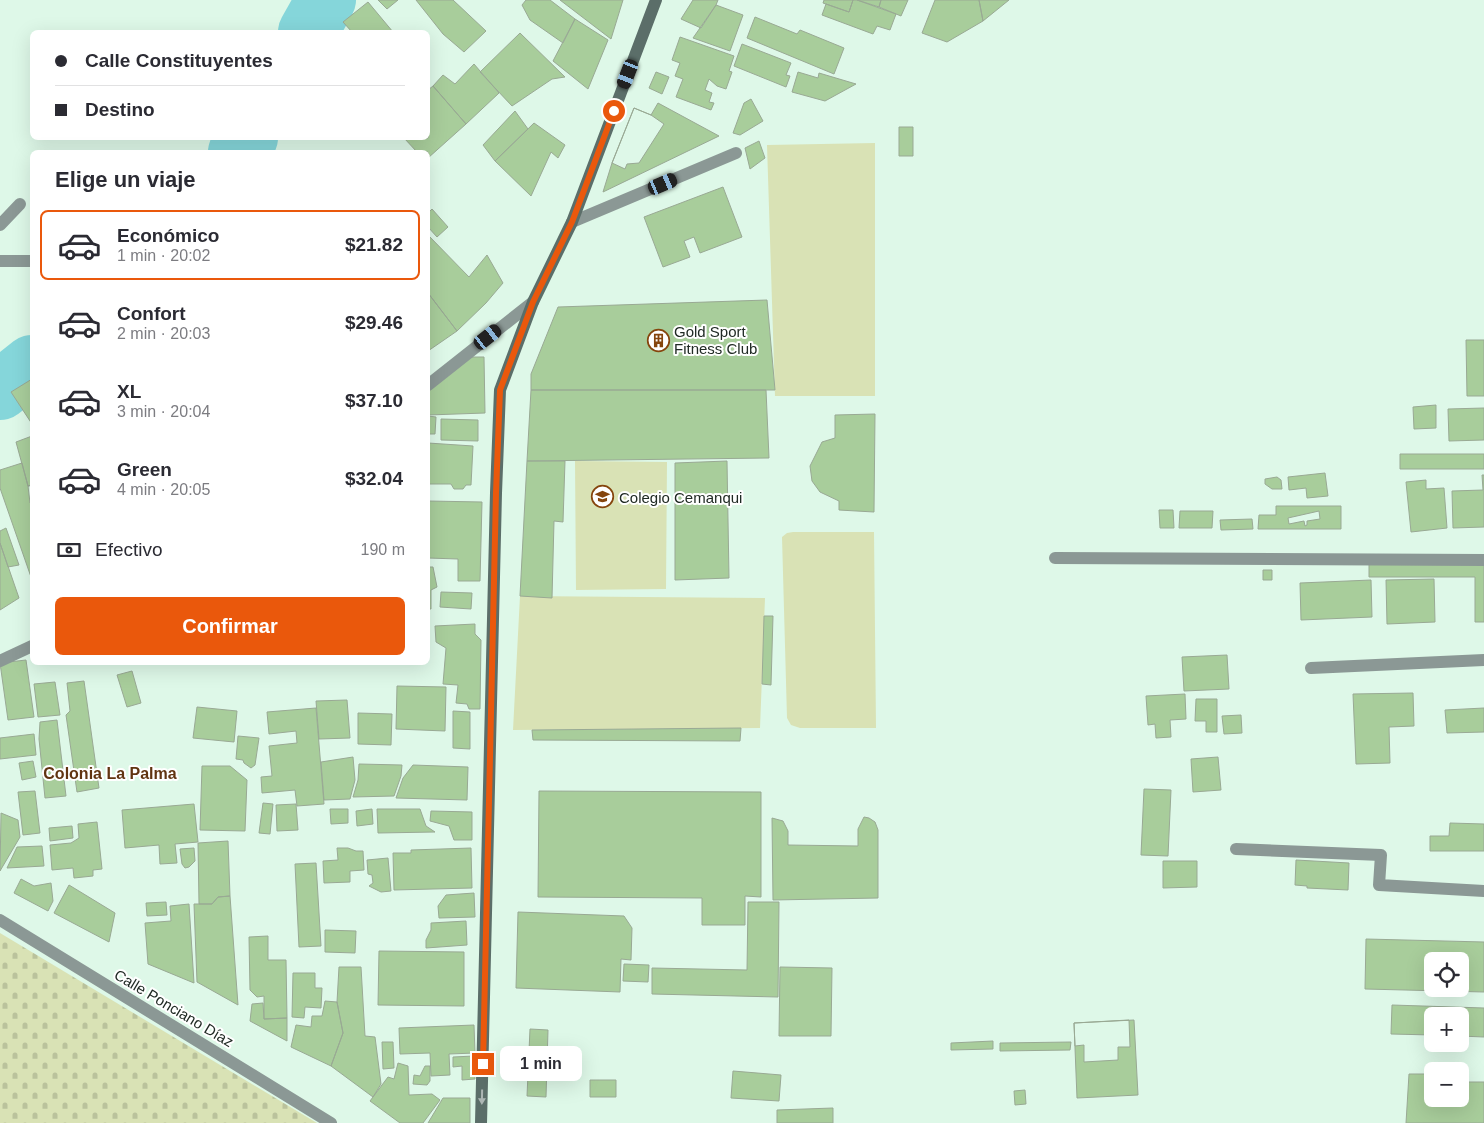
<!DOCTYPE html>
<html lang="es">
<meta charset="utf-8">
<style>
body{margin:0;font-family:Arial,sans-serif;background:#f7f7f7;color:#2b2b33;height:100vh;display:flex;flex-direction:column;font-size:19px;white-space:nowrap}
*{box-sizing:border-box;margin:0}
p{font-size:16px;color:#7c7c81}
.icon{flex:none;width:28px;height:28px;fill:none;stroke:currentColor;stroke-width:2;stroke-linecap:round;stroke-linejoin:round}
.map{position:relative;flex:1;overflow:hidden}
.drawer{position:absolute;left:30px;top:150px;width:400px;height:515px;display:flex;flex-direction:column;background:#fff;border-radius:8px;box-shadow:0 5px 20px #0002}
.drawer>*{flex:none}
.guide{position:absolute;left:30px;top:30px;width:400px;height:110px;border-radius:8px;box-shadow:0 5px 20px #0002;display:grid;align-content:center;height:110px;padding:0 25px;background:#fff}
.tools{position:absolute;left:1424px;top:952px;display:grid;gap:10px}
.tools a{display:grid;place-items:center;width:45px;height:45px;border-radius:8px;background:#fff;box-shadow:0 5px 20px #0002;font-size:25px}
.end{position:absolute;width:22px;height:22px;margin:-11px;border:6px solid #ea580c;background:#fff;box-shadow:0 0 0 2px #fff}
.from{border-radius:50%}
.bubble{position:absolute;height:35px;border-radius:8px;background:#fff;box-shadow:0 5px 20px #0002;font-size:16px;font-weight:800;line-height:35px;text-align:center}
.car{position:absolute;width:15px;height:30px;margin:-15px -8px;border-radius:6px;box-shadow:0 0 4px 1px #0007;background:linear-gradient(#222 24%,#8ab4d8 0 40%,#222 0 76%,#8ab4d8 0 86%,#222 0)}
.guide b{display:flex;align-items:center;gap:18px;height:48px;font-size:19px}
.guide b+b{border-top:1px solid #e1e1e2}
.guide i{width:12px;height:12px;background:#2b2b33}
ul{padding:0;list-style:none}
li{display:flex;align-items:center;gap:15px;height:70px;margin:0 10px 8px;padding:0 15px;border:2px solid transparent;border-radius:8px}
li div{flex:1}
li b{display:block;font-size:19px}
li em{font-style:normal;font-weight:800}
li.current{border-color:#ea580c}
li>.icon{width:45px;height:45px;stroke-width:1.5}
h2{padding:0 25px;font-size:22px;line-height:60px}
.pay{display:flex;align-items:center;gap:12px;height:55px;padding:0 25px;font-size:19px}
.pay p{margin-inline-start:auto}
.button{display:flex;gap:10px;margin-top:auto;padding:10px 25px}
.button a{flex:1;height:58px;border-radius:8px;background:#ea580c;color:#fff;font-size:20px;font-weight:800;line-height:58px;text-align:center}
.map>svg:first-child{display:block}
</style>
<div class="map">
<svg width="1484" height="1123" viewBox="0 0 1484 1123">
<defs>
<pattern id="cemetery-stones" width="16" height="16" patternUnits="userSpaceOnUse" patternTransform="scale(1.25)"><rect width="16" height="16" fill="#d9e2b5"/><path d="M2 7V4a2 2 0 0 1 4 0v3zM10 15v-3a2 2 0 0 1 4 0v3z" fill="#bac29c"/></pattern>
</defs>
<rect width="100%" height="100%" fill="#def8e8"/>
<path fill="url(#cemetery-stones)" d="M0 933 317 1123H0Z"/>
<path fill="#d9e2b5" d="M875 143V396H775L767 145Z
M575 461 667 462 666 589 576 590Z
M793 532H874L876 728H800L791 725 787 718 782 537 787 533Z
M520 596 765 598 760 728 513 730Z"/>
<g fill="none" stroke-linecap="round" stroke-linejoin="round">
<path stroke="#85d6da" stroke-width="60" d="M308 32 326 0
M238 152 248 138
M0 390 32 365"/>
</g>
<path fill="#a8cd9b" stroke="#99a994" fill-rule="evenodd" d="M378 0H398L387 9Z
M416 0H453L486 31 464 52 443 34Z
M526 0H550L575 19 563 43 530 20 522 5Z
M560 0H623L611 39Z
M693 0H718L716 5 701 28 681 19Z
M824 0H853L849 12 823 3Z
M853 0H857L896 14 890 30 877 26 873 34 822 15 826 4 849 12Z
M857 0H881L879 7Z
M881 0H908L901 16 879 7Z
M935 0H979L983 21 947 42 922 33Z
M979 0H1009L983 21Z
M368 2 393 32H352L343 22Z
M716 5 743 15 730 51 693 38Z
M755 17 797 34 800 30 844 48 834 74 747 38Z
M575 19 608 40 588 89 553 61Z
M520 33 565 77 552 79 512 106 480 72Z
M680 37 734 56 729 71 732 72 726 89 717 86 709 79 705 90 712 93 709 102 714 103 711 110 676 97 683 79 675 76 680 63 672 60Z
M742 44 791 63 786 75 790 76 786 87 734 66Z
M474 64 499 93 466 124 433 86 443 75 455 84Z
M656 72 669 77 662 94 649 88Z
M798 72 818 78 819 73 856 84 825 101 792 92Z
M433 86 466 124 428 158V152H417L404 138H428V90Z
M751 99 763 121 740 135 733 133 744 103Z
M658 103 719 136 603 192 612 163 634 108 651 115Z
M634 108 651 115 664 124 639 163 627 164 625 169 612 163Z
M515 111 528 129 495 161 483 145Z
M534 123 565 145 558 158 551 152 531 196 495 161Z
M899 127H913V156H899Z
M759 141 765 158 750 169 745 148Z
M723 187 742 237 700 253 694 237 684 241 690 257 663 267 644 217Z
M432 209 448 227 437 237 428 227V213Z
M428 235 469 277 487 255 503 283 486 303 457 331 428 293Z
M428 293 457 331 428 351Z
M767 300 775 390H531V374L558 307Z
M1466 340H1484V396H1467Z
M469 357H484L485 413 428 415V389Z
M32 379V424L11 392Z
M531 390H766L769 458 527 461Z
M1436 405V428L1414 429 1413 407Z
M1484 408V440L1449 441 1448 409Z
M875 414 874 512 839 510V501L820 492 812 481 810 466 822 442 835 438V415Z
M428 416 436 417 435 434H428Z
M441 419 478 420V441L441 440Z
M32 436V485L28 486 16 442Z
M428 443 473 446 471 485H466L463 489H454L451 484H428Z
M1400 454H1484V469H1400Z
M527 461H565L563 522 554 521 552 598 520 596Z
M727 461 729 578 675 580V463Z
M22 463 28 486 32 485V577H31L0 488V470Z
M1325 473 1328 496 1307 498 1306 488 1289 490 1288 477Z
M1482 475H1484V527L1453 528 1452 491 1483 490Z
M1277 477 1281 480 1282 489H1272L1265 484V479Z
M1426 480V489L1444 488 1447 528 1411 532 1406 482Z
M32 485V502L30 503 28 486Z
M428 501 482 502 480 581H458V559L428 558Z
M1276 506H1341V529H1258L1259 515H1276Z
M1159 510H1173L1174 528H1160Z
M1180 511H1213L1212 528H1179Z
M1319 511 1320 519 1307 521V525L1305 526 1304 521 1289 524 1288 518Z
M1252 519 1253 529 1221 530 1220 520Z
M6 528 19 565 8 567 0 543V531Z
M0 543 19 598 0 610Z
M1369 563H1484V622H1475V577H1369Z
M428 567H433L437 587 431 590V609H428Z
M1263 570H1272V580H1263Z
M1434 579 1435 622 1387 624 1386 580Z
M1371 580 1372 617 1301 620 1300 583Z
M441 592 472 593 471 609 440 607Z
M764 616H773L771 685 762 684Z
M475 624V634L481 640 480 709H469L467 704 456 703 458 685 443 684 446 648 436 642 435 626Z
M1227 655 1229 689 1184 691 1182 657Z
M26 660 34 717 8 720 0 663Z
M132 671 141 703 127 707 117 675Z
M84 681 99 788 77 792 66 715 70 711 67 683Z
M55 682 60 715 38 717 34 684Z
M397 686 446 687 445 731 396 729Z
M1413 693 1414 726 1389 727 1390 763 1356 764 1353 694Z
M1185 694 1186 719 1170 720 1171 737 1156 738 1155 724 1148 725 1146 696Z
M1196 699H1217V732H1206V721H1195Z
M347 700 350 738 319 739 316 701Z
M197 707 237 711 234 742 193 738Z
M316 708 324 804 297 806 295 790 262 793 261 777 272 776 269 746 297 743 296 731 269 734 267 712Z
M1484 708V732L1447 733 1445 710Z
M453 711 470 712V749L453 748Z
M358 713 392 714 391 745 358 744Z
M1241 715 1242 733 1224 734 1222 716Z
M57 720 66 796 45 798 39 739 40 722Z
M741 728 740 741 533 740 532 730Z
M34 734 36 755 0 759V738Z
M238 736 259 738 255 765 251 768 244 763 243 760 236 759Z
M353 757 355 780 350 799 324 800 321 762Z
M1218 757 1221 790 1193 792 1191 759Z
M33 761 36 777 22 780 19 763Z
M359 764 402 765 401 776 394 796 353 797 358 780Z
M413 765 468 767 467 800 396 798 403 778Z
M202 766H230L247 780 245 831 200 830Z
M1144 789 1171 790 1168 856 1141 855Z
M35 791 40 833 23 835 18 792Z
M539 791 761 792V897L745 896V925H702V898L538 897Z
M263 803 273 804 270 834 259 833Z
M194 804 198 842 175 844 177 863 160 864 159 845 125 848 122 810Z
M296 804 298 830 277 831 276 805Z
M330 809H348V823L331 824Z
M372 809 373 824 357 826 356 811Z
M377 809H420L426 826 435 832 378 833Z
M431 811 472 812V840H454L449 826 430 821Z
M1 813 18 820 20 837 0 871Z
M864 817 869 818 875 822 878 830V898L773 900 772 818 783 821 788 831V845L858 846V829Z
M97 822 102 869 93 870V876L74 878 73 868 52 870 50 845 71 843 79 838 78 824Z
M1450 823 1484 824V851H1430V836H1449Z
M72 826 73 838 50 841 49 828Z
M228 841 230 896 218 897 212 904H199L198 843Z
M42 846 44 866 7 868 17 847Z
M194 848 195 861 189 867 185 868 182 864 180 849Z
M337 848H348L356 851H363L364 870 350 871V882L324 883 323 861 338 860Z
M471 848 472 888 394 890 393 853H411V850Z
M388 858 391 891 381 892 369 886 373 883 372 875 368 874 367 860Z
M1296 860 1349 863 1348 890 1307 888V886L1295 885Z
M1163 861H1197V887L1163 888Z
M316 863 321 946 299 947 295 864Z
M21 879 34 886 51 883 53 901 48 911 14 893Z
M69 885 115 913 109 942 54 913Z
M474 893 475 917 439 918 438 906 446 895Z
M230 896 238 1005 197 982 194 904H212L218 897Z
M166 902 167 915 147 916 146 903Z
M748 902H779L778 997 652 994V968L747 970Z
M189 904 194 983 148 964 145 923 171 921 170 906Z
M518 912 624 916 632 928 631 960 621 959 620 992 516 988Z
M466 921 467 945 426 948V940L431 930V923Z
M325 930 356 931 355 953 325 952Z
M268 936V960H286L287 1018 264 1019V996L257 997 250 990 249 937Z
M1366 939 1484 942V992L1365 989ZM1432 961H1460V989H1432Z
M379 951 464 952V1006L378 1005Z
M624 964 649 965 648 982 623 981Z
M339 967H361L365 1036 375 1037 381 1084 373 1097 331 1066 343 1033 337 1002Z
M780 967 832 968 831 1036H779Z
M293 973H315V988H322L321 1008 305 1007 304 1018 292 1017Z
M325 1001 337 1002 343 1033 331 1066 291 1047 296 1025 311 1027 312 1016H322Z
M263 1003 264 1019 287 1018V1041L250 1021 252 1004Z
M1392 1005 1484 1008V1037L1460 1036V1016H1432V1035L1391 1034Z
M1129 1020 1130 1047H1118V1060L1084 1062V1045L1075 1046 1074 1023Z
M1134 1020 1138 1095 1077 1098 1074 1023Z
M474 1025 475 1053 449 1054 450 1075 431 1076 430 1053 400 1054 399 1028Z
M530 1029 548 1030 546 1097 527 1096Z
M993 1041V1049L951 1050V1043Z
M382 1042H393L394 1068 383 1069Z
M1071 1042 1070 1050 1000 1051V1043Z
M474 1056 475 1079 462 1080V1066L453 1067V1057Z
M398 1063 408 1066 409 1095 432 1094 440 1100 423 1123H400L370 1101 388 1077 394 1079Z
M425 1066H430V1081L427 1085 413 1084 414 1075 420 1076Z
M733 1071 781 1075 779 1101 731 1098Z
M1409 1074H1432V1099H1460V1082H1484V1123H1406Z
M590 1080H616V1097H590Z
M1025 1090 1026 1104 1015 1105 1014 1091Z
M443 1098H470V1123H428Z
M833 1108V1123H777V1110Z"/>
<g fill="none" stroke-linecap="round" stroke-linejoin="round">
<path stroke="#8b9895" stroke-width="12" d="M1236 849 1381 855 1379 885 1484 891"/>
<path stroke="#8b9895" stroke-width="12" d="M572 222 736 153
M0 225 20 204
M0 261H32
M428 385 533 302
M1055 558 1484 560
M0 661 32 646
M1311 668 1484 660
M0 920 331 1123"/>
<path stroke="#5b6e69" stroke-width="12" d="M481 1123 496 493 500 390 533 302 572 222 656 0"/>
</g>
<defs><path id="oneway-solid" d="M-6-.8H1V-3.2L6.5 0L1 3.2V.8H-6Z" transform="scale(1.25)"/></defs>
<use fill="#adb6b4" href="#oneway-solid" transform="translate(482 1097) rotate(91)"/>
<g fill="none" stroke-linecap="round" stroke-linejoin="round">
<path stroke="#ea580c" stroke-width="6" d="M483 1064 496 493 500 390 533 302 572 222 614 111"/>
</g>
<defs>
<symbol id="building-ring" viewBox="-11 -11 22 22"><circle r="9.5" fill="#fff" stroke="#85450d" stroke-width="1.5"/><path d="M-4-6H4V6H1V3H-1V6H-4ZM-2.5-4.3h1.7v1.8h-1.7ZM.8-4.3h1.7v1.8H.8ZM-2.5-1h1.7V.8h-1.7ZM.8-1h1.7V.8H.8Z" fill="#85450d"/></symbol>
<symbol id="school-ring" viewBox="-11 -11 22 22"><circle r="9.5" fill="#fff" stroke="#85450d" stroke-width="1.5"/><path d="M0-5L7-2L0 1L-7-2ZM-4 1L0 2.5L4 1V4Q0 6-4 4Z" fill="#85450d"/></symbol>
</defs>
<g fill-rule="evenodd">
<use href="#building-ring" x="646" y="328" width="25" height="25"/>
<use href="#school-ring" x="590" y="484" width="25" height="25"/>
</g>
<g text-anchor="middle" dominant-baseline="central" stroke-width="4" stroke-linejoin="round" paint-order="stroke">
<g font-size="15" fill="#202a24" stroke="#fff" text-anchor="start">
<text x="674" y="331">Gold Sport<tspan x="674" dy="17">Fitness Club</tspan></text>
<text x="619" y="497">Colegio Cemanqui</text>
</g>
<g font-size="15" fill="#202a24" stroke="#fff">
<text transform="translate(174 1008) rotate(31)">Calle Ponciano Díaz</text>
</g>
<g font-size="16" font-weight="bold" fill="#613411" stroke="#fff">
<text x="110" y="773">Colonia La Palma</text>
</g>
</g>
</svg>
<div class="tools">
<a><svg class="icon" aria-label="locate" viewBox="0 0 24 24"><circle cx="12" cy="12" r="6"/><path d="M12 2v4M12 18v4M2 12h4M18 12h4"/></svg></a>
<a>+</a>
<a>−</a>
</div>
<i class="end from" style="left:614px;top:111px"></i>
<i class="end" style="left:483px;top:1064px"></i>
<div class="bubble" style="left:500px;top:1046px;width:82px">1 min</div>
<i class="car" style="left:628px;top:74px;rotate:201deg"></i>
<i class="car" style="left:663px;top:184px;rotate:67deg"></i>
<i class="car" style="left:488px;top:337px;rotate:52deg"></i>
<div class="guide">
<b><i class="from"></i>Calle Constituyentes</b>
<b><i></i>Destino</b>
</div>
<section class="drawer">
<h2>Elige un viaje</h2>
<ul>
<li class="current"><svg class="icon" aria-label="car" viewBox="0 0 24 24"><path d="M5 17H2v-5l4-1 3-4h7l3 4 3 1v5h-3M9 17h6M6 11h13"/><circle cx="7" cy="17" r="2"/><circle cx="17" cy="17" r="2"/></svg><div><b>Económico</b><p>1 min · 20:02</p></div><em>$21.82</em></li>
<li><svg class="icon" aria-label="car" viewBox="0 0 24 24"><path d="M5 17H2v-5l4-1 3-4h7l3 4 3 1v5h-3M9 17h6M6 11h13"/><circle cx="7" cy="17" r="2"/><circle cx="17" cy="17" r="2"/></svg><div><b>Confort</b><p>2 min · 20:03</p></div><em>$29.46</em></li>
<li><svg class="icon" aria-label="car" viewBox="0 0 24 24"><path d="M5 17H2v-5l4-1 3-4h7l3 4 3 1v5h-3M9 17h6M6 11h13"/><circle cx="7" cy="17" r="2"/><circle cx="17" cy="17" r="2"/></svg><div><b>XL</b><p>3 min · 20:04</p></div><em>$37.10</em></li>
<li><svg class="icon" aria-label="car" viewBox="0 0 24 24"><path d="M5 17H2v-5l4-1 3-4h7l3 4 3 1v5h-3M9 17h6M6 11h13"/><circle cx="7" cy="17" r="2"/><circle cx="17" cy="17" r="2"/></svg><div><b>Green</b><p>4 min · 20:05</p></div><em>$32.04</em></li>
</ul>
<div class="pay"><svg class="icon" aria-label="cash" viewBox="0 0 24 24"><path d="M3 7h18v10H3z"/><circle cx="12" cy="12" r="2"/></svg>Efectivo<p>190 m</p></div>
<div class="button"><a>Confirmar</a></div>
</section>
</div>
